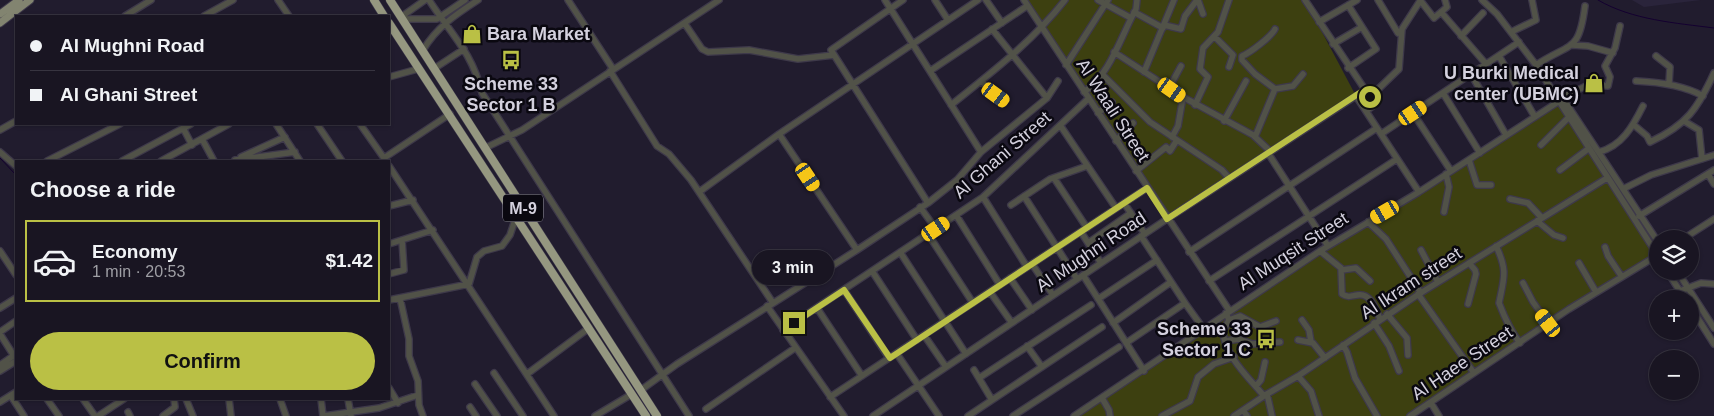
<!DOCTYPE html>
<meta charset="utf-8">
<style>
body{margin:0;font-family:Arial,sans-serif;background:#221e2a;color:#f1f3f6;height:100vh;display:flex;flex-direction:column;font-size:19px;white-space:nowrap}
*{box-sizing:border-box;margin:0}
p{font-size:16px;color:#9f9fa5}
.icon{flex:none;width:28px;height:28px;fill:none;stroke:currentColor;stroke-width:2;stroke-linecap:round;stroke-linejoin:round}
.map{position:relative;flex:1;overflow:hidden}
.details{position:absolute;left:15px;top:160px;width:375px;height:240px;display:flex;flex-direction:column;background:#191522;border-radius:0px;box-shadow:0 1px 4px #0004,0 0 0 1px #373440}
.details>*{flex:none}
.hud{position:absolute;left:15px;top:15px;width:375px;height:110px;border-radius:0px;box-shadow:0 1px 4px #0004,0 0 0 1px #373440;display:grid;align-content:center;height:110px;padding:0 15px;background:#191522}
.tools{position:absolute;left:1649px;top:230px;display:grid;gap:10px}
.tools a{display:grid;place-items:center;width:50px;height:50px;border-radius:50%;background:#191522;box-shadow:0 1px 4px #0004,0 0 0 1px #373440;font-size:25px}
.end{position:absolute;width:22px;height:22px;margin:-11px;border:6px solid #bac045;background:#111;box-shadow:0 0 0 2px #111}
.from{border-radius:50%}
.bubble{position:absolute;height:35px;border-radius:18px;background:#191522;box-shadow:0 1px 4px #0004,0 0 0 1px #373440;font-size:16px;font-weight:700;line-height:35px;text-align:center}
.car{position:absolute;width:15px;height:30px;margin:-15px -8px;border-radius:6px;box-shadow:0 0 4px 1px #0007;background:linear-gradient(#f5c518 24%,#345 0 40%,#f5c518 0 76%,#345 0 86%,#f5c518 0)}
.hud b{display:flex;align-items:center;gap:18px;height:48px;font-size:19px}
.hud b+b{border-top:1px solid #373440}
.hud i{width:12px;height:12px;background:#f1f3f6}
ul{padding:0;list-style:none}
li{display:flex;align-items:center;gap:15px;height:82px;margin:0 10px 8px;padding:0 5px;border:2px solid transparent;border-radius:0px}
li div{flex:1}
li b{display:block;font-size:19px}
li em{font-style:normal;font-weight:700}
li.selected{border-color:#bac045}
li>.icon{width:45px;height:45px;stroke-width:1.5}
h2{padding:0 15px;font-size:22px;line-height:60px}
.button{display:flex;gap:10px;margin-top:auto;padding:10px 15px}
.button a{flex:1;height:58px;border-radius:30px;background:#bac045;color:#111;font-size:20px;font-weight:700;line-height:58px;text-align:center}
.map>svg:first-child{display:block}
</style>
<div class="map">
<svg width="1714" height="416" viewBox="0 0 1714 416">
<rect width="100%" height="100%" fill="#211c2e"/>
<path fill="#2a243b" d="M1632 0H1701L1644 7Z"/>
<path fill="#3d4010" d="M1023 0H1305L1356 96 1167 219Z
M1557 100 1657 255 1411 416H1073Z"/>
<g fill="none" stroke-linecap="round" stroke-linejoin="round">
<path stroke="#140030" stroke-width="1" d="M1598 0C1632 20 1676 23 1714 28
M0 158 16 175"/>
<defs>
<path id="minor" d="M278 0 289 16
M429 0C451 34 472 52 482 93L689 416
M568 0 613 69
M885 0 981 152
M903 0 831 50 928 203
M935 0 948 20
M986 0 1002 23
M1024 0 1229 310
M1098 0 1131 18
M1198 0 1203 14
M1305 0 1370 97
M1378 0 1398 33
M1420 0 1434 18 1447 7 1445 0
M1482 0 1497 14 1536 65 1658 256
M1134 12 1163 28
M1441 12 1486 64
M125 16 151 0
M204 16 233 0
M401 17 425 0
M403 19H437L465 0
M1319 22 1357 0
M685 24 702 49 708 52 749 50 798 59 834 55
M1164 25 1181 29 1185 16 1197 0
M992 29 1047 98
M1275 29C1272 36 1250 53 1242 56V60L1255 74 1275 89 1293 86 1303 74
M1511 32 1536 20 1532 0
M1461 36 1483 13
M1215 37 1233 55 1229 67
M1333 44 1362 27
M1572 45 1588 46 1613 53
M423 50C437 27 455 15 478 0
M1114 52 1183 97 1253 135 1270 151
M1499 56 1535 117
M1656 56 1670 67 1669 84
M1066 65 1108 0
M1536 65C1571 42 1579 53 1585 6
M435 68 464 49
M1348 68 1376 49 1348 5
M610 71 657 146 669 154 691 180 773 303
M930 71 1027 6
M1144 72 1174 0
M1102 74 1150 122 1222 170 1229 178
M1471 74 1506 135
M389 77 418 69
M981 81 1004 101
M1636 81C1659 82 1683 85 1703 96
M1169 88 1181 66
M1084 92C1110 75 1121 36 1136 9L1137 0
M1443 93 1480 153
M1562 97 1658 242
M1559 99 1588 85 1608 86 1610 77 1605 66 1615 48 1620 26
M951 105C992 72 1032 42 1065 0
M1195 105 1208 77 1200 69 1203 48 1218 32 1229 0
M1366 111 1374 105 1370 97 1399 69 1402 29 1420 1
M1098 113 1112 102
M1413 113 1451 171
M1224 121 1246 81
M1684 121 1699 130 1702 159
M276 124 300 161
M317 124 342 161
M360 124 386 161
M1060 125 1116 208
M1634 125 1647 136 1650 142C1687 125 1698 108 1714 73
M183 128 192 145
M0 130 16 121
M1381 134 1519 42
M1172 137 1178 126 1183 97
M1255 137 1275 89
M202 139 214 161
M1116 141 1133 123
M1541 145 1568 118
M485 148 522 130 719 0
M0 152 16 166
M1599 152C1622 146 1633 126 1643 106
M1268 153 1328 246
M241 157 285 137
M384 158 450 114
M235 160 295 152
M1469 160 1477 185H1491
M47 161 120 124
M122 161 191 124
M161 161 229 124
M389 166 554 416
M1560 170 1588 149
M1136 171 1166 147 1170 151 1177 140
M1708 174 1714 184
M1054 178 1087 228
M1623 189 1651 175 1714 155
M699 192 779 134
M1024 196 1077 279
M983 197 1027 267
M1510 199 1528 203 1542 218
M1124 203 1145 234
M1011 205 1050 179 1087 166
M389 206 413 200
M920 207 936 229
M1444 212 1449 187 1446 174
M956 215 1000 285
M1639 216 1714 170
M1537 221 1554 235 1563 238
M1368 222 1386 239 1421 293
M1081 232 1101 263
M928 234 973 303
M1683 239 1714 219
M1088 243 1131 213
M389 244 433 230
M1496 246C1508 271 1504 278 1499 303 1504 316 1511 332 1520 343
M1605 247 1608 256 1622 277
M857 250 779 134 978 0
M1421 250 1438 282
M0 251 16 275
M1320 251 1341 268 1342 294C1348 298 1351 296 1357 295 1371 292 1376 310 1380 319
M900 252 966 354
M1189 252 1377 128
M1579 263 1596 292
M1032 264 1053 295
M1342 270 1356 268 1370 281
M872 271 917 340
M1667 271 1685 299
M1677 271 1714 328
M389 274 404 270 402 240
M1083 275 1144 371
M1010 278 1032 310
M1209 281 1397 159
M1523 283 1533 302 1548 323
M844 290 889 358
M1680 291 1701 283 1714 284
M990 292 1012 323
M1418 294 1474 373
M400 298 409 339V356L418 381 419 405 423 416
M1098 299 1157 260
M389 300 469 284 477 257 484 251 502 246 510 235 516 217
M1185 303 1203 328
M1468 304 1476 274 1475 270 1469 263
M767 306 844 416
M1690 306 1714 344
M0 308 16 298
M817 308 862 376
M1226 313 1229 320 1223 331C1224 355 1249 378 1264 396
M1387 314 1407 338 1408 355
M1229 320 1240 316 1260 327 1276 321
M1302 320 1309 330 1311 342
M1113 323 1171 282
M1374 323 1389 346 1399 371
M783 330 983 197 1088 99
M0 332 16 321
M0 334 14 356
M924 335 946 367
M1298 340 1313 343 1325 358
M1225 341 1239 339 1252 344 1280 342
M1126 343 1185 303 1141 236
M1343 345 1347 352 1355 378 1377 416
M1027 346 1042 367
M897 354 939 416
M0 365 16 354
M974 370 992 400
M0 371 16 361
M494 373 523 416
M527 374 589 328
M1298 376 1311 391 1319 416
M979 378 1091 305
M475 384 497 416
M1256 386 1261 380 1265 362
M389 388 398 403
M641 390 677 364 857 250 928 203 957 180 981 152 1047 98 1058 81
M1267 394 1272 416
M11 396 24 416
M830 397 1147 188
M1102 398 1109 410 1110 416
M47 399 59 416
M83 399 95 416
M186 399 193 416
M229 399 231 416
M280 399 286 416
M321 399 323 416
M348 399 351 416
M0 402 16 392
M1431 403 1439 416
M470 407 476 416
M706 409 795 348
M1243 410 1247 416
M128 412 130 416
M98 416 124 399
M163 416 175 407 174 399
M324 416 379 408 418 395
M595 416 632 394
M873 416 1167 219 1356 96 1419 192
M968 416 1102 327
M1013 416 1119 347
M1074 416 1320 251 1419 192 1558 102
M1162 416 1190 401 1198 377 1214 364 1234 357
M1234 416 1267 394 1298 376 1419 294 1607 178
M1410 416 1569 309 1658 255"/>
<path id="major" d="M0 14 19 0
M0 23 30 0"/>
<path id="highway" d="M374 0 384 16
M390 0 657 416
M389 23 646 416"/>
</defs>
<use href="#minor" stroke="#3e394a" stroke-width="8"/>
<use href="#major" stroke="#3e394a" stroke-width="9"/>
<use href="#highway" stroke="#3e394a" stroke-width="9"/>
<use href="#minor" stroke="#515248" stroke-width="5.5"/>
<use href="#major" stroke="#828470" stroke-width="7"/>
<use href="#highway" stroke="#959780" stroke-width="8"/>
</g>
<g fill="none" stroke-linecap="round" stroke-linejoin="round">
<path stroke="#bac045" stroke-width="6" d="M794 323 844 290 890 358 1147 188 1167 219 1364 90 1370 97"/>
</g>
<defs>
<symbol id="shop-bare" viewBox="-9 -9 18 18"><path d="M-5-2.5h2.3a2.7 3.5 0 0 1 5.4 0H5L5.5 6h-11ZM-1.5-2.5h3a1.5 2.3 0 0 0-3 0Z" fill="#bac045" stroke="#0a0810" stroke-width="2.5" paint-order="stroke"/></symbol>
<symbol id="bus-bare" viewBox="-9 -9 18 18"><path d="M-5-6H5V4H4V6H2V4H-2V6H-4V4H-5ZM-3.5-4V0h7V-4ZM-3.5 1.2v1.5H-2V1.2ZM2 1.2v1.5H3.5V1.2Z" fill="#bac045" stroke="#0a0810" stroke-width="2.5" paint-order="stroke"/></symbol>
</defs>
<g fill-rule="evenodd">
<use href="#shop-bare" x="458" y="20" width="28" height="28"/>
<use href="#bus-bare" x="497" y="46" width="28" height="28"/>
<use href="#shop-bare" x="1580" y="69" width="28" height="28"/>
<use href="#bus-bare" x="1252" y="325" width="28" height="28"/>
</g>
<g text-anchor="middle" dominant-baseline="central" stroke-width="5" stroke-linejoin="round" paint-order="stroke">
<rect fill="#0a0810" stroke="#9795a0" stroke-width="1" x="503" y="194.5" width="40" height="27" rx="4"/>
<g font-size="16" font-weight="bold" fill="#d4d1de">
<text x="523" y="208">M-9</text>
</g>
<g font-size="18" font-weight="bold" fill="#d4d1de" stroke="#0a0810" text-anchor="end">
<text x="487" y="34" text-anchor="start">Bara Market</text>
<text x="1579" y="73">U Burki Medical<tspan x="1579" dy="21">center (UBMC)</tspan></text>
<text x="511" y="84" text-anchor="middle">Scheme 33<tspan x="511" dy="21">Sector 1 B</tspan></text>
<text x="1251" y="329">Scheme 33<tspan x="1251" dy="21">Sector 1 C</tspan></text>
</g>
<g font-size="18" fill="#d4d1de" stroke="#0a0810">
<text transform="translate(1113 110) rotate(57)">Al Waali Street</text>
<text transform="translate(1002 155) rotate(-41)">Al Ghani Street</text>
<text transform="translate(1293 251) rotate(-33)">Al Muqsit Street</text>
<text transform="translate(1091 252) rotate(-34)">Al Mughni Road</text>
<text transform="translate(1411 283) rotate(-33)">Al Ikram street</text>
<text transform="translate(1462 363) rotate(-34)">Al Haee Street</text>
</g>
</g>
</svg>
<div class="tools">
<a><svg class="icon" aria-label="layers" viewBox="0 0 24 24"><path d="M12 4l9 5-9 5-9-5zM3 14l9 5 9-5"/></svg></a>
<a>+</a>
<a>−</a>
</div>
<i class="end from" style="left:1370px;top:97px"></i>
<i class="end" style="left:794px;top:323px"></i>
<div class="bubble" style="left:752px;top:250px;width:82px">3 min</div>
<i class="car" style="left:1172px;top:90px;rotate:125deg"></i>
<i class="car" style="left:996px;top:95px;rotate:126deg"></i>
<i class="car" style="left:1413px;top:113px;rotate:56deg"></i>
<i class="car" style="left:808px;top:177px;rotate:146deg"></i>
<i class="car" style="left:1385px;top:212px;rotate:240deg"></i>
<i class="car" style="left:936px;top:229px;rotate:56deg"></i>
<i class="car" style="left:1548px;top:323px;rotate:323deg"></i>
<div class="hud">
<b><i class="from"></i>Al Mughni Road</b>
<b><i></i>Al Ghani Street</b>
</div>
<section class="details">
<h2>Choose a ride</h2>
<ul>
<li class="selected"><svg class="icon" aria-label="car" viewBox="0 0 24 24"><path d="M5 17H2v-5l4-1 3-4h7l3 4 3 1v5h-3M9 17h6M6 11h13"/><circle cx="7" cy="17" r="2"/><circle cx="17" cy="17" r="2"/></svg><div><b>Economy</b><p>1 min · 20:53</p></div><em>$1.42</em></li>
</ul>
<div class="button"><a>Confirm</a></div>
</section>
</div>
